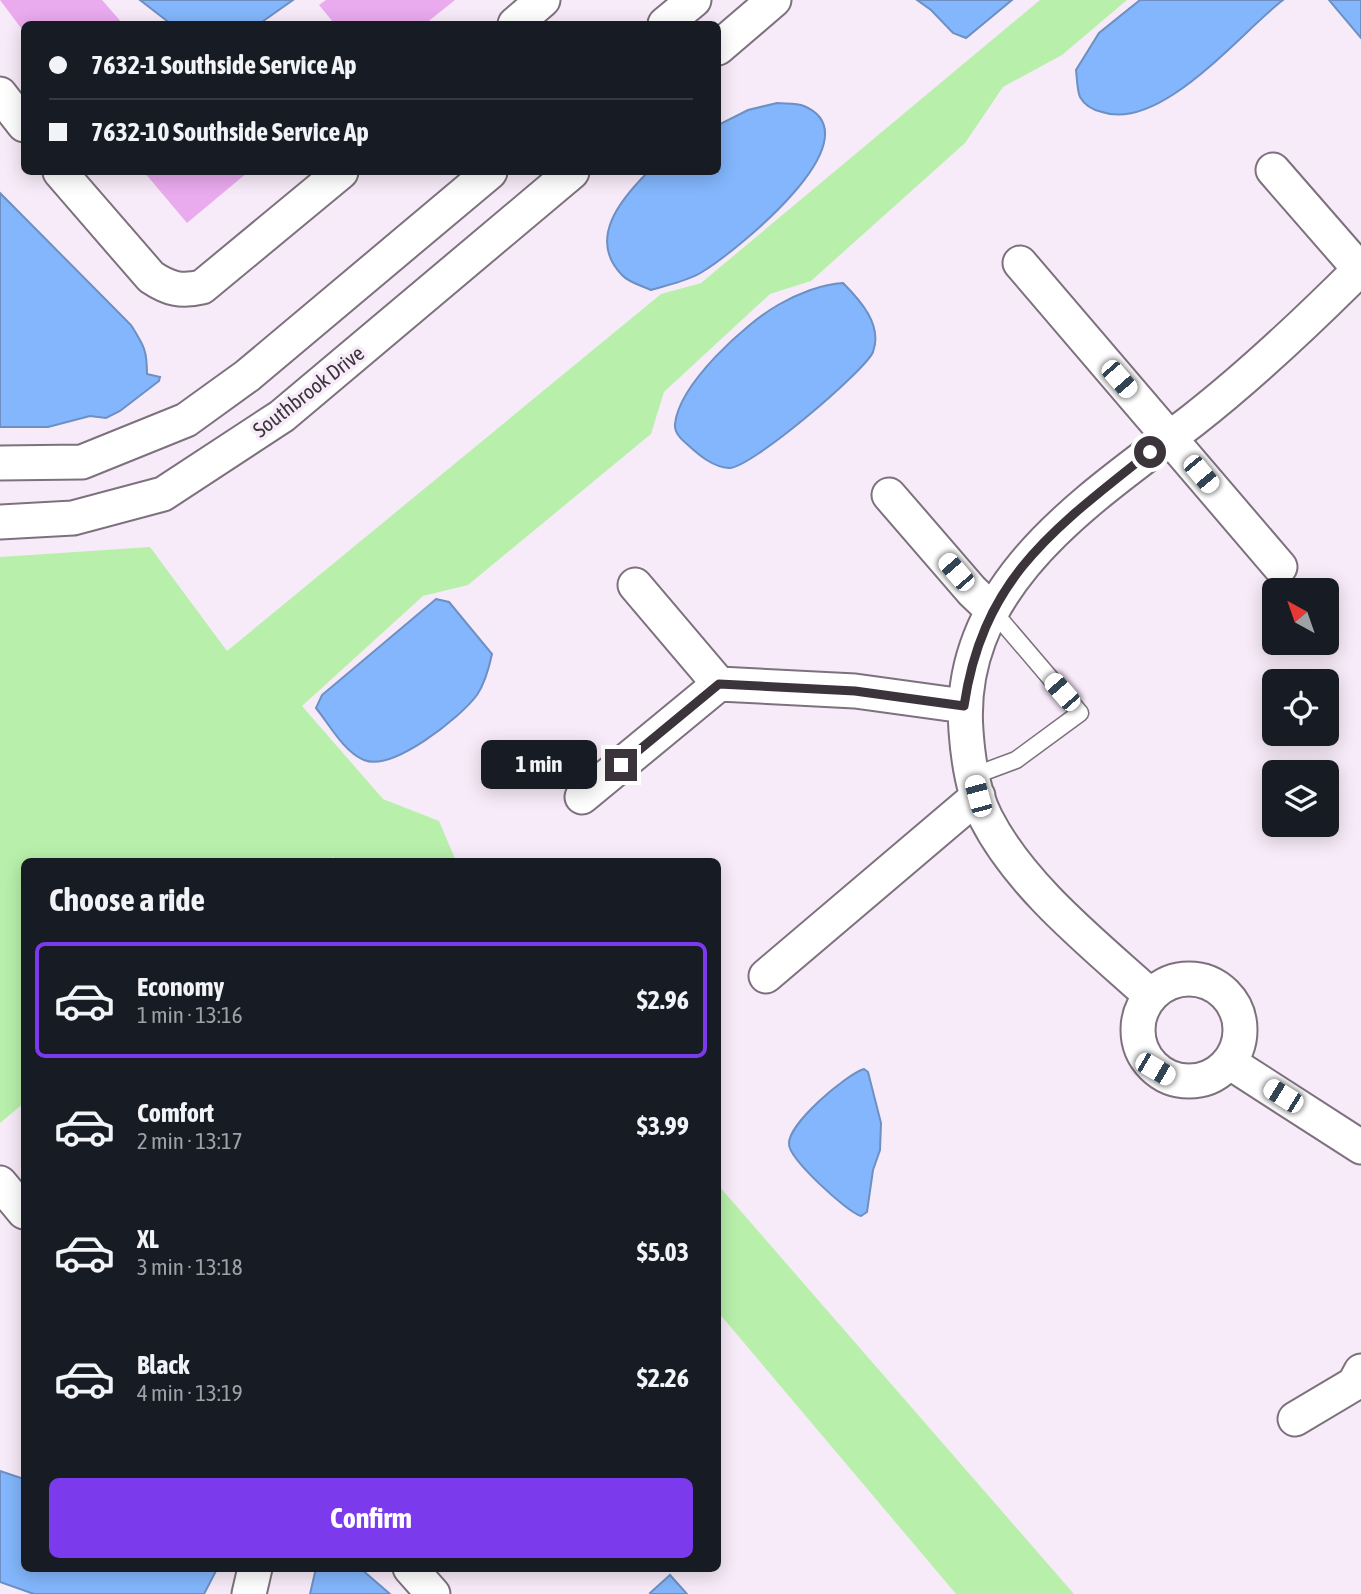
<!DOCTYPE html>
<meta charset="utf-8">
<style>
body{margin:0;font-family:"Asap Condensed",sans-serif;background:#20242c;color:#f1f3f6;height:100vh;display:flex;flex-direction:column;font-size:26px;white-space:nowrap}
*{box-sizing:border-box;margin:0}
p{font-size:23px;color:#9ea1a6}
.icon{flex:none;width:38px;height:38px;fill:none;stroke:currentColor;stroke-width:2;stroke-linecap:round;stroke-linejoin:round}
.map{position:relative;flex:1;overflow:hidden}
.panel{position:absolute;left:21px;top:858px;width:700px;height:714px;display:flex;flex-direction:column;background:#171b24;border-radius:10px;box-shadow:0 4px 18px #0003}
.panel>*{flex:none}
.banner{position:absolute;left:21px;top:21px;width:700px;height:154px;border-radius:10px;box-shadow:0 4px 18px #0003;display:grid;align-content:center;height:154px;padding:0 28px;background:#171b24}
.needle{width:46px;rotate:320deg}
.fabs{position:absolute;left:1262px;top:578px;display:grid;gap:14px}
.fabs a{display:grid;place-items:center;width:77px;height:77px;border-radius:10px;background:#171b24;box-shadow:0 4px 18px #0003;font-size:35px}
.end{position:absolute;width:32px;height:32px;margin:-16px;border:9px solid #3b353b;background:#fff;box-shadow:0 0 0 4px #fff}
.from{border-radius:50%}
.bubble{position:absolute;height:49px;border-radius:10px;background:#171b24;box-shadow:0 4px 18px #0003;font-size:23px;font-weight:700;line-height:49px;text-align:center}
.car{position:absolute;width:21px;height:42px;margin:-21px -10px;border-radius:9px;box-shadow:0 0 5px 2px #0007;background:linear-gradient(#fff 24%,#345 0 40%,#fff 0 76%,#345 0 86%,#fff 0)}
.banner b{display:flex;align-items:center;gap:24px;height:66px;font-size:26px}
.banner b+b{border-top:2px solid #363941}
.banner i{width:18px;height:18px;background:#f1f3f6}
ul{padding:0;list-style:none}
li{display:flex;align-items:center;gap:21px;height:116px;margin:0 14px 10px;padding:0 14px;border:4px solid transparent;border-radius:10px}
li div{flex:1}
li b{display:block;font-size:26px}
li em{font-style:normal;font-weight:700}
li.on{border-color:#7c3aed}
li>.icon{width:63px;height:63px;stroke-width:1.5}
h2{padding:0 28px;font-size:32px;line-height:84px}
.button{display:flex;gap:14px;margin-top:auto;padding:14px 28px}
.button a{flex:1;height:80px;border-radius:10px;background:#7c3aed;color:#fff;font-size:28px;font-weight:700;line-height:80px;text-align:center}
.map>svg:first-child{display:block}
</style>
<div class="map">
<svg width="1361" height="1594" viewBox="0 0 1361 1594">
<rect width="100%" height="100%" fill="#f8ebf9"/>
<path fill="#b8f0ab" d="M1040 0H1127L1062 55 1003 87 965 143 811 281 770 294 664 392 651 434 468 585 423 596 302 706 383 799 439 821 456 861H337L333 857 328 861H24V1103L0 1123V557L150 547 227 651 661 294 701 283Z
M718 1185 1074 1594H956L718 1312Z"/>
<path fill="#83b6fc" stroke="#6d8fc2" stroke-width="2" d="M140 0H293L259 24H171Z
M917 0H1012L966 38 953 33 931 10Z
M1140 0H1283C1240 33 1161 132 1102 112 1093 110 1085 106 1080 97 1077 90 1077 78 1076 70L1099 33Z
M1329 0H1361V38Z
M777 103C785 104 796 103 804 106 879 138 732 254 702 272 688 281 667 285 651 290 642 286 628 282 622 275 587 239 621 199 648 172H718V125L748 110Z
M0 193 131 325C144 346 147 350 147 374L160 377 159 381 120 411 106 418 90 416 48 427H0Z
M843 283C860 300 883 325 873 352 865 371 750 469 729 468 713 467 700 456 688 445 682 440 674 433 675 424 679 384 745 324 778 305 797 294 822 284 843 283Z
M436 599 449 602 492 654C489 668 485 683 477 695 460 718 392 772 364 760 344 752 329 724 316 708L322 695Z
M864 1069 868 1072 881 1123 880 1150 873 1170 867 1212 861 1216C847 1212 789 1159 789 1144 788 1124 845 1075 864 1069Z
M0 1471 24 1479V1568H215L216 1571 204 1594H34L0 1582Z
M316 1568H360L390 1594H310Z
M670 1575 687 1594H651L650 1593Z"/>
<path fill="#eaaaee" d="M0 0H102L123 24H24V32Z
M326 0H455L425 24H330L333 22 319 5Z
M144 172H248L187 223Z"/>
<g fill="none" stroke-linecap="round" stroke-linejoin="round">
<defs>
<path id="service" d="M973 776 1016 760 1080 713 993 611"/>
<path id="minor" d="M515 24 543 0
M665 24 694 0
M718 48 774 0
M0 94 24 125
M1273 170 1361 271
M60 172 151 277C169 289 181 292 202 287L341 172
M1020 263 1280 567
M0 463 82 462 186 420 247 376 490 172
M889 495 972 591 992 610
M0 522 73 518 163 494 282 416 572 172
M635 585 719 684
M719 684 855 691 964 706
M582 797 719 684
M766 976 978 796
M1138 1030a51 51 0 1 1 102 0a51 51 0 1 1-102 0Z
M1151 996C1095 945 1021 887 986 818 973 793 968 759 966 731 955 584 1090 499 1192 421 1251 375 1308 321 1361 268
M1229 1062 1361 1147
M0 1183 24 1212
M1295 1419 1354 1384 1361 1371
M410 1568 433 1594
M249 1594 255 1568"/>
</defs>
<use href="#service" stroke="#7d717e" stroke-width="19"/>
<use href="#minor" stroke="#7d717e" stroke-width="37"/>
<use href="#service" stroke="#fff" stroke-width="16"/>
<use href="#minor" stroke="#fff" stroke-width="33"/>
</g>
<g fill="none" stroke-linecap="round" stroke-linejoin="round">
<path stroke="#3b353b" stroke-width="9" d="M621 765 719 684 855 691 964 706C983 577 1055 528 1150 452"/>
</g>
<g text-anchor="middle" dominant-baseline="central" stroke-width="7" stroke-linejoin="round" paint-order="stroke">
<g font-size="21" fill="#3b353b" stroke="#f8ebf9">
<text transform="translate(308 391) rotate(-38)">Southbrook Drive</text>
</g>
</g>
</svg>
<div class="fabs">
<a><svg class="needle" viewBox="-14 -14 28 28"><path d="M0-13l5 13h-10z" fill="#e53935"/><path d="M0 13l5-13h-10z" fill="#9ea1a6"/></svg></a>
<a><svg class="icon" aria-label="locate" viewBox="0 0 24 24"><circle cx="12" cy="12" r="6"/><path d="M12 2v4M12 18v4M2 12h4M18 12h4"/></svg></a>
<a><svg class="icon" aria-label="layers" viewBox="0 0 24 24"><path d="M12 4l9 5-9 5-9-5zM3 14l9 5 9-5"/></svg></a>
</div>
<i class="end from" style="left:1150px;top:452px"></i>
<i class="end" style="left:621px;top:765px"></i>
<div class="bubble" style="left:481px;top:740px;width:116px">1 min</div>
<i class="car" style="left:1119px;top:379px;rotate:139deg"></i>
<i class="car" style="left:1201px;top:474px;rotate:140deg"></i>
<i class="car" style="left:956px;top:572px;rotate:319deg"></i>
<i class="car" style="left:1062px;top:692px;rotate:319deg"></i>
<i class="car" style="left:978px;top:796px;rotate:345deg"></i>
<i class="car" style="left:1155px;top:1069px;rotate:120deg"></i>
<i class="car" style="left:1283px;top:1096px;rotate:302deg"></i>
<div class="banner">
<b><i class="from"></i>7632-1 Southside Service Ap</b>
<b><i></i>7632-10 Southside Service Ap</b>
</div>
<section class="panel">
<h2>Choose a ride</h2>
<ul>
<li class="on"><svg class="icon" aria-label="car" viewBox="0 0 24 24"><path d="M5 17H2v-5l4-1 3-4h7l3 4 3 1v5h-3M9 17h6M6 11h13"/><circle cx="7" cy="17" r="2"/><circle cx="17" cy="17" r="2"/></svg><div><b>Economy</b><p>1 min · 13:16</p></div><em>$2.96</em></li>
<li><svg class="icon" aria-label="car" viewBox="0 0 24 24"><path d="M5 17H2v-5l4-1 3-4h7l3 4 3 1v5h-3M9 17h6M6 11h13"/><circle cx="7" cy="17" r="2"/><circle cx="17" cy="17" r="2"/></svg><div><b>Comfort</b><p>2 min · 13:17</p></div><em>$3.99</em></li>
<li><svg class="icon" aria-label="car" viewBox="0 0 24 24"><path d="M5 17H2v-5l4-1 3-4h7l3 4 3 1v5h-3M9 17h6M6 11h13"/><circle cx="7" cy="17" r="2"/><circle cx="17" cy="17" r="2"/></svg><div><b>XL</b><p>3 min · 13:18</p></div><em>$5.03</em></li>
<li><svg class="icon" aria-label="car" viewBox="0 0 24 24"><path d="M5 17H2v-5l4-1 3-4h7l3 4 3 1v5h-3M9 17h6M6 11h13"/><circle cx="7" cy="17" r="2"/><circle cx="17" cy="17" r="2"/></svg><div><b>Black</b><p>4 min · 13:19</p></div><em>$2.26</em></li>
</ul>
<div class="button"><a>Confirm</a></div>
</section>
</div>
